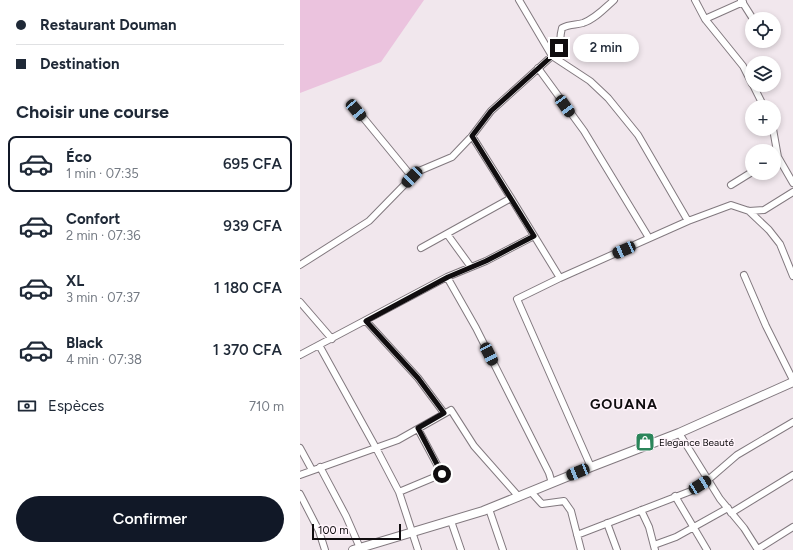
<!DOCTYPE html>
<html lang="fr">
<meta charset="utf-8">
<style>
body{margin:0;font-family:Figtree,sans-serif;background:#f6f6f7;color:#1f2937;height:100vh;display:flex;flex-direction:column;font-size:15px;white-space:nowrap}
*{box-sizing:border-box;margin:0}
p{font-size:13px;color:#747a83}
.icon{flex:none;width:22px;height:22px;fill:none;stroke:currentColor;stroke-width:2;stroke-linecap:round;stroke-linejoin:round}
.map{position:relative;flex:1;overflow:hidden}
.sheet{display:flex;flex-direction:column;background:#fff;width:300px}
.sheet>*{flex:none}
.hud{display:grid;align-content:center;height:88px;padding:0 16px;background:#fff}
.tools{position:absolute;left:445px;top:12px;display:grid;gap:8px}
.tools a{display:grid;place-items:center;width:36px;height:36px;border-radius:50%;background:#fff;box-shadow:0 2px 6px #0003;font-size:20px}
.scale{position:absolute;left:12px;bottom:10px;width:89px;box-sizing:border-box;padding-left:4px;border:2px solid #100d0f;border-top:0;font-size:11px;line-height:14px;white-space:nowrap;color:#100d0f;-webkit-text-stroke:3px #fff4fb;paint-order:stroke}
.end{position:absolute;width:18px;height:18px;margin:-9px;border:5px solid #100d0f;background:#fff;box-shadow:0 0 0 2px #fff}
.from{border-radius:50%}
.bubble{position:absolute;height:28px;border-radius:14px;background:#fff;box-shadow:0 2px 6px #0003;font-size:13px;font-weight:600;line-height:28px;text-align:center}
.car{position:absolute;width:12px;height:24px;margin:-12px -6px;border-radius:5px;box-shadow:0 0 3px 1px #0007;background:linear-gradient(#222 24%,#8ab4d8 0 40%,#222 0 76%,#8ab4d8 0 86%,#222 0)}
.hud b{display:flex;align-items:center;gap:14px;height:38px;font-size:15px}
.hud b+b{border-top:1px solid #e0e1e3}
.hud i{width:10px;height:10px;background:#1f2937}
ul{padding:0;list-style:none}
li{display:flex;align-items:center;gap:12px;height:56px;margin:0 8px 6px;padding:0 8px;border:2px solid transparent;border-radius:8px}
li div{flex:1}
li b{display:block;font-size:15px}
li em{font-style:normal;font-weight:600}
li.active{border-color:#111827}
li>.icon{width:36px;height:36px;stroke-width:1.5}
h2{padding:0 16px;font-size:18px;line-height:48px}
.pay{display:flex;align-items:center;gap:10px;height:44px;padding:0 16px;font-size:15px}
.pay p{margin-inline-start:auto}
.primary-button{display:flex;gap:8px;margin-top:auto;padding:8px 16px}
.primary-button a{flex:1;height:46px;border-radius:24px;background:#111827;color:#fff;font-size:16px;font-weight:600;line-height:46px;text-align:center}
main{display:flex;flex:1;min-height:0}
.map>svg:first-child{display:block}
</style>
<main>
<section class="sheet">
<div class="hud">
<b><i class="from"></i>Restaurant Douman</b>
<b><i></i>Destination</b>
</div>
<h2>Choisir une course</h2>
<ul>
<li class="active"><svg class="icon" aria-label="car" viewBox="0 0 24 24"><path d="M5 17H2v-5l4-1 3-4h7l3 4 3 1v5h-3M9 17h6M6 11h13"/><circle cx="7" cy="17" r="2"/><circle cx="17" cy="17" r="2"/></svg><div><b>Éco</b><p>1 min · 07:35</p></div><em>695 CFA</em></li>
<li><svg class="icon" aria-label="car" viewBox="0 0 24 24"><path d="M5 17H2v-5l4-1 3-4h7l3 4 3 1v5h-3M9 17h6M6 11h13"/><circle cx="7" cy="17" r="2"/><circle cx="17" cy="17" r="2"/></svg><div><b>Confort</b><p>2 min · 07:36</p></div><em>939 CFA</em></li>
<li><svg class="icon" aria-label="car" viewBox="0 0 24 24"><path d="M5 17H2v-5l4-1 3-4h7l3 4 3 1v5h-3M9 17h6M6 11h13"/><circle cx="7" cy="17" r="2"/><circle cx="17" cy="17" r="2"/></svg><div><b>XL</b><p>3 min · 07:37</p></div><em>1 180 CFA</em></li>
<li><svg class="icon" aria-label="car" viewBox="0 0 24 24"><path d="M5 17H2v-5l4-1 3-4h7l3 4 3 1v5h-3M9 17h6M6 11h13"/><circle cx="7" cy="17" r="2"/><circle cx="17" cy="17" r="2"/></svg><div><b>Black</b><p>4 min · 07:38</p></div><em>1 370 CFA</em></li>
</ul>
<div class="pay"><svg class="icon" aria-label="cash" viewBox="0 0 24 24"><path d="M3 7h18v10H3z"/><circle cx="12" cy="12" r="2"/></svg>Espèces<p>710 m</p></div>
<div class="primary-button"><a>Confirmer</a></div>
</section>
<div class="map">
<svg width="493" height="550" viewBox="0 0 493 550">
<rect width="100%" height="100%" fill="#f1e7ed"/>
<path fill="#ebc3de" d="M0 0H124L81 62 0 93Z"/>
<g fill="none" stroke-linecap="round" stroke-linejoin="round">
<defs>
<path id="street" d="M219 0 252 56 290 81 308 98 338 135 388 221 260 278 217 299 291 467
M395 0 405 19 443 66 452 84
M441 0 453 19
M405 19 443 2
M238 68 284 131 349 238
M453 85 464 107
M57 110 112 177
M473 129 478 157 493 183
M172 136 211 198 260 278
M431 185 452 172
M449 211 469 230 480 244 493 276
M388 221 431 205 449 211 464 210 493 192
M147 234 171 267
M121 248 211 198
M0 265 69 221 112 177 119 171 152 157 172 136 191 111 252 56C264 42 258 43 262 28 269 24 276 25 283 23 295 19 305 8 314 0
M444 275 466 326 493 380
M147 277 176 328 249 473 252 483
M0 302 32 339
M66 321 118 378 144 413
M19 345 76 448 99 492 118 550
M0 355 147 277 186 261 234 236
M379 433 420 499 444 528 458 550
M0 448 12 470
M20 467 46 516 60 548
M0 475 98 440 151 410 174 446 219 497
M99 492 142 474 118 429
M231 492 242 504 264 501 271 511 281 550
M0 494 19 531 25 550
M375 496 407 550
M189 509 203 550
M341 510 349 527 355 550
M431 513 493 475
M151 521 161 550
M307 523 317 550
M277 535 391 491 408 480 437 455 493 422
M354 545 376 537 428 508
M458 549 493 527"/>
<path id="secondary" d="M53 550 183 511 291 467 379 433 493 382"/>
</defs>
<use href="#street" stroke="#82797f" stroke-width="8"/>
<use href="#secondary" stroke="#82797f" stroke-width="10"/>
<use href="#street" stroke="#fff" stroke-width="6"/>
<use href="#secondary" stroke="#fff" stroke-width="8"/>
</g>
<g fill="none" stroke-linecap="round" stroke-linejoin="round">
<path stroke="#100d0f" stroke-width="5" d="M142 474 118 428 144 413 118 378 66 321 148 277 186 261 234 236 172 136 191 111 252 56 259 48"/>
</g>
<defs>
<symbol id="shop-square" viewBox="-11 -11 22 22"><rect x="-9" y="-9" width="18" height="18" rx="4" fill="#2b855a" stroke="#fff4fb"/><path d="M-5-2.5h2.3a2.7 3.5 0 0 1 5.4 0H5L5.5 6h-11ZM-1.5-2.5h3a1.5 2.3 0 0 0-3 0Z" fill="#fff"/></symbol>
</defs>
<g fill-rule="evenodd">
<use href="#shop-square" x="334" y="431" width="22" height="22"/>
</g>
<g text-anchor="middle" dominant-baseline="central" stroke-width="3" stroke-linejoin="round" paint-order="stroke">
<g font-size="10" fill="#100d0f" stroke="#fff4fb" text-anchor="start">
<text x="359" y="442">Elegance Beauté</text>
</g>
<g font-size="14" font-weight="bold" letter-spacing="1" fill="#100d0f" stroke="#fff4fb">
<text x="324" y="404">GOUANA</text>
</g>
</g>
</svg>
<div class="tools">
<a><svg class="icon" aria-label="locate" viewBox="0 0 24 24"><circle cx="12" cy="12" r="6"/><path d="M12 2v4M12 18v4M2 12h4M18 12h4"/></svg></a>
<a><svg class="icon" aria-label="layers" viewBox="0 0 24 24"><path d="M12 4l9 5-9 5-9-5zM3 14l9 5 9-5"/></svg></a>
<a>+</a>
<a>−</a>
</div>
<div class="scale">100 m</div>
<i class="end from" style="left:142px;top:474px"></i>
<i class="end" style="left:259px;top:48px"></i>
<div class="bubble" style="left:273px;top:34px;width:66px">2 min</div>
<i class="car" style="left:265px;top:106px;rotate:144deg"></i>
<i class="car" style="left:56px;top:110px;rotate:140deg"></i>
<i class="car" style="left:112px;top:177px;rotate:224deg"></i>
<i class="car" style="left:324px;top:250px;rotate:246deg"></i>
<i class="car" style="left:189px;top:354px;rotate:153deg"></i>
<i class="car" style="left:278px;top:472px;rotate:248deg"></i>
<i class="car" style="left:400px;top:485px;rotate:58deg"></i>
</div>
</main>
